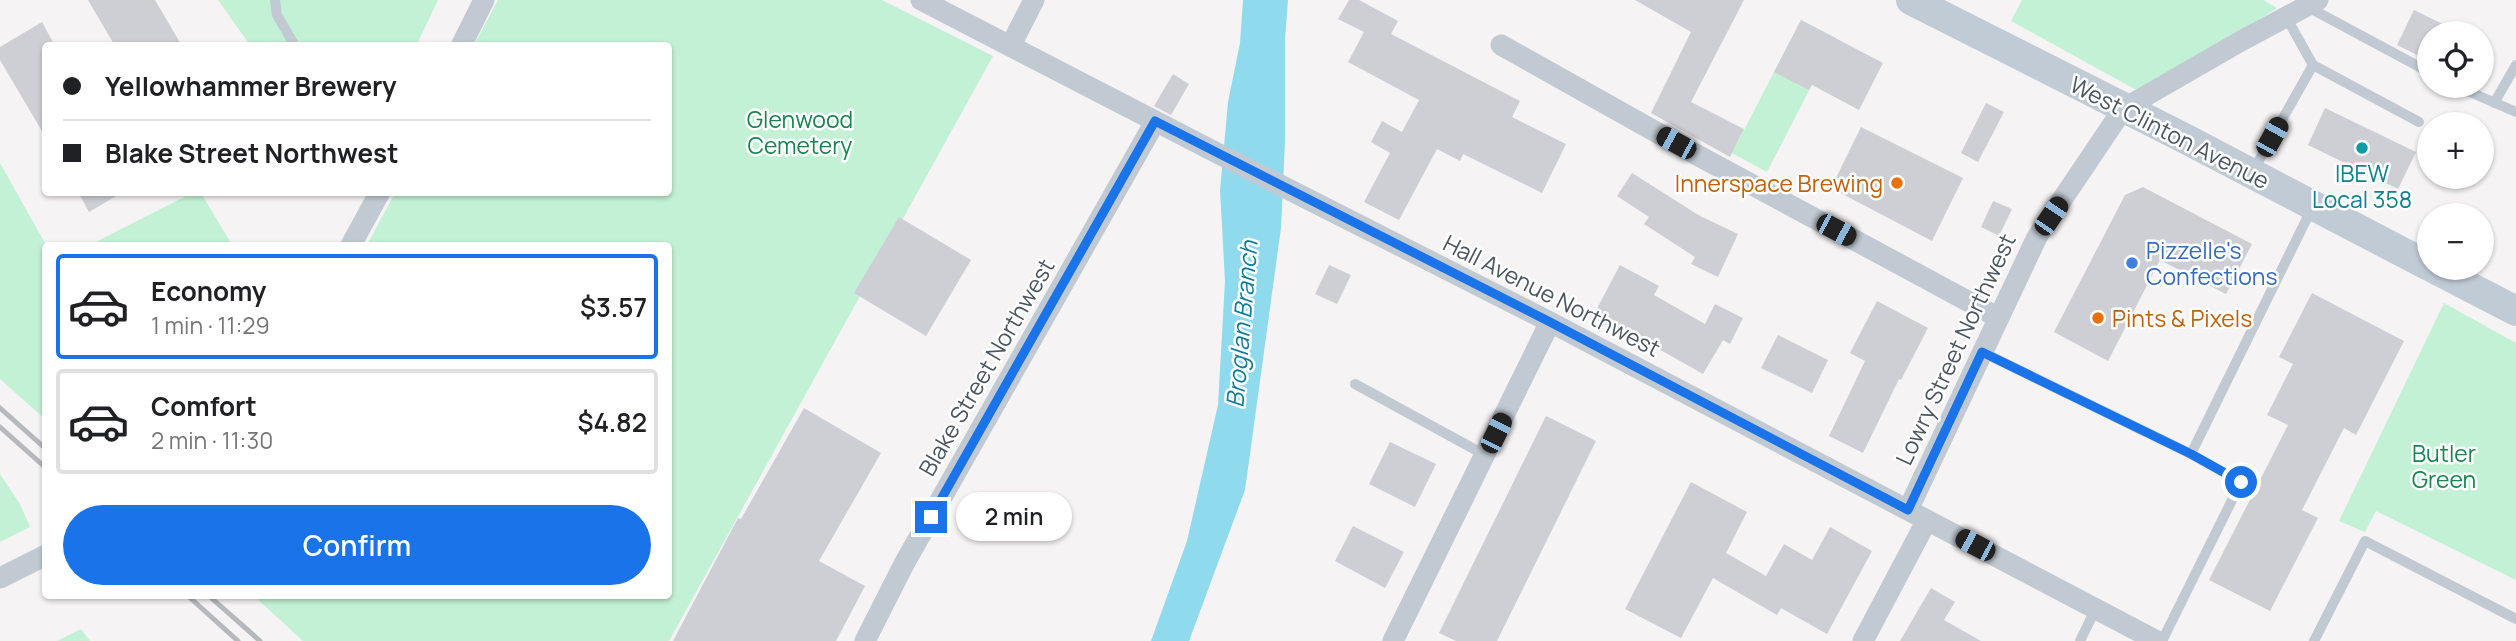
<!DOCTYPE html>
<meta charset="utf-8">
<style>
body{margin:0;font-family:Manrope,sans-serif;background:#f6f6f6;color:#202124;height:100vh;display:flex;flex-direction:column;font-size:26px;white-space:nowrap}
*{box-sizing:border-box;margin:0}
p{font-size:23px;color:#757577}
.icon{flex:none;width:38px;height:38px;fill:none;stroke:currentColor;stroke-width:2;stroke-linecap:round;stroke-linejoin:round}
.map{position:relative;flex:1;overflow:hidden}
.side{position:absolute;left:42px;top:242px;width:630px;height:357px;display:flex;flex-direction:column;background:#fff;border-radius:7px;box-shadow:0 2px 5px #0004}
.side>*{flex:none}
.top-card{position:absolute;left:42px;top:42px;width:630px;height:154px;border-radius:7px;box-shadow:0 2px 5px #0004;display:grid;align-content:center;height:154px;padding:0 21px;background:#fff}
.buttons{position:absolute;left:2417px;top:21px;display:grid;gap:14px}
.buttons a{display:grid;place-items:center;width:77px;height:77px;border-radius:50%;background:#fff;box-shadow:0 2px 5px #0004;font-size:35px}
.end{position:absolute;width:32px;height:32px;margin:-16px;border:9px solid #1a73e8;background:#fff;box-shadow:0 0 0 4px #fff}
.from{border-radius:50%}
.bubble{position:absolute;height:49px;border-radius:24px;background:#fff;box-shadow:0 2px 5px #0004;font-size:23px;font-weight:600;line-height:49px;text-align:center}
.car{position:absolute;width:21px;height:42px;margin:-21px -10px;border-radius:9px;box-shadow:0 0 5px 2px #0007;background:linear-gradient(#222 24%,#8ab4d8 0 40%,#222 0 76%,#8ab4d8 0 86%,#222 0)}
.top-card b{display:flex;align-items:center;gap:24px;height:66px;font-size:26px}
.top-card b+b{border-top:2px solid #e0e0e0}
.top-card i{width:18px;height:18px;background:#202124}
ul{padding:12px 0 0;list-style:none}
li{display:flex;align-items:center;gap:21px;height:105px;margin:0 14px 10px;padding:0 7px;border:4px solid #e0e0e0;border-radius:7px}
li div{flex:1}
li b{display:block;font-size:26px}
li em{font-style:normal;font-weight:600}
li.selected{border-color:#1a73e8}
li>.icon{width:63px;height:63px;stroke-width:1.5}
.primary-button{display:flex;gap:14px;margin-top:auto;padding:14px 21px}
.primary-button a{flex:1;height:80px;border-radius:42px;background:#1a73e8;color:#fff;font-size:28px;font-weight:600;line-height:80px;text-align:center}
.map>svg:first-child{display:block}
</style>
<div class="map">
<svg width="2516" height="641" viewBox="0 0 2516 641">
<rect width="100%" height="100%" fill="#f5f3f3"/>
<path fill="#c3f1d5" d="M218 0H438L416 46 250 45Z
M498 0H882L993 56 669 641H303L253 595H668V245H367L395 193 668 192V46L474 45Z
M2022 0H2263L2277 8 2142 93 2011 21Z
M1801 20 1836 38 1767 172 1732 153Z
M0 163 46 245 45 419 0 379Z
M192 193H201L232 245H90Z
M2444 303 2516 343V580L2376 511 2365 532 2339 521Z
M0 474 20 504 30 527 0 542Z
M81 629 90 641H57Z"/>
<path fill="#90daee" d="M1243 0H1288L1285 40V141L1281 228 1245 490 1189 641H1151L1187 541 1218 405 1225 281 1220 190 1228 102 1240 43Z"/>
<path fill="#cdcfd5" d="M88 0H155L182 46H115Z
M1349 0H1359L1398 21 1391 34 1520 101 1512 117 1566 144 1542 193 1463 154 1460 161 1437 149 1399 220 1364 202 1390 153 1371 142 1382 121 1402 132 1419 100 1348 62 1364 32 1338 19Z
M1635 0H1744L1691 102 1744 129 1730 157 1651 113 1691 32Z
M2414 10 2461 33H2429V61L2397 45Z
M1801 20 1883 63 1859 110 1812 85 1809 90 1774 72Z
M42 22 55 46H46V138L0 60V47Z
M1173 74 1189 84 1171 115 1154 106Z
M1986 103 2004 112 1978 162 1961 153Z
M2325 108 2416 152 2398 189 2308 145Z
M1861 127 1963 178 1932 241 1831 188Z
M1632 173 1700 216 1738 234 1718 277 1691 264 1695 257 1644 224 1649 217 1617 196Z
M2143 187 2252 244 2226 294 2160 260 2108 361 2054 332 2125 195Z
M78 192H123L89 212Z
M1993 201 2012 209 1999 236 1981 227Z
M899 217 971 260 926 336 854 293Z
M1329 265 1351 275 1337 304 1315 294Z
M1620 265 1659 286 1654 295 1705 324 1715 304 1743 318 1730 344 1723 340 1703 374 1634 335 1632 338 1592 318Z
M2312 293 2404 341 2356 435 2344 428 2302 510 2318 518 2270 611 2209 580 2288 425 2267 415 2293 364 2279 357Z
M1877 301 1928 328 1901 380 1899 379 1863 453 1829 436 1865 361 1850 353Z
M1778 335 1828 360 1812 393 1761 368Z
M804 408 881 453 819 561 865 586 836 641H673L738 518 741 519Z
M1546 416 1596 441 1497 641H1456L1439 633Z
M1390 442 1436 464 1415 507 1369 484Z
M1691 482 1747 512 1726 553 1766 576 1784 544 1812 560 1830 527 1872 551 1827 634 1781 608 1777 615 1713 578 1681 638 1625 609Z
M1353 526 1404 552 1385 588 1335 561Z
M1931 588 1955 602 1944 620 1981 641H1900Z"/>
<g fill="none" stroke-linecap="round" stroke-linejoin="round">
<path stroke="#c1cad2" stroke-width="10" d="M275 0 277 15 295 46
M2306 6 2429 72
M2313 65 2419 122
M2456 86 2516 112
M2494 103 2516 65
M2253 171 2313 65 2286 17
M1982 352 2191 454
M1355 384 1485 455
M2080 641 2096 608
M2162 641 2241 482 2191 454 2312 208
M2314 641 2365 541 2516 619"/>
<path stroke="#c1cad2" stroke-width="21" d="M921 0 1219 154 1550 322 2157 641
M1011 45 1034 0
M1501 45 1697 155 1999 318
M461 46 484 0
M351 245 380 192
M1908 510 2037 237 2123 109 2241 41 2318 0
M0 578 46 555
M865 641 904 564 1155 122
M1393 641 1550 322
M1863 641 1927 520"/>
<path stroke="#c1cbd6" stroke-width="30" d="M1911 0 2182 137 2429 266
M2433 268 2516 311"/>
<path stroke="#b5b8bd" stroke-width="5" d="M0 408 46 449
M0 427 46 468
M187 595 238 641
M208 595 260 641"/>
</g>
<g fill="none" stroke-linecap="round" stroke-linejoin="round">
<path stroke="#1a73e8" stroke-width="9" d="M931 517 1155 121 1550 322 1908 510 1982 352 2191 454 2241 482"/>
</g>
<circle fill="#0f9aa8" stroke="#fff" stroke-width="2.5" cx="2362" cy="148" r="7"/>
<g fill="#e8710a" stroke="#fff" stroke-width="2.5">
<circle cx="1897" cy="183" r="7"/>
<circle cx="2098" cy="318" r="7"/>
</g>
<circle fill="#3f7fe0" stroke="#fff" stroke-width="2.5" cx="2132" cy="263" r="7"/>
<g text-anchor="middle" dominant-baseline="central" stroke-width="5" stroke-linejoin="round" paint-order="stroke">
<g font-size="23" fill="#17864f" stroke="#fff">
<text x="800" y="119">Glenwood<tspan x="800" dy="26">Cemetery</tspan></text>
<text x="2444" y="453">Butler<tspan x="2444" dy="26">Green</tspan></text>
</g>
<g font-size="23" fill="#4a5661" stroke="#fff">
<text transform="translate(2170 132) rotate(27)">West Clinton Avenue</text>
<text transform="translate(1552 295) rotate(27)">Hall Avenue Northwest</text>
<text transform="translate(1955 349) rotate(-65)">Lowry Street Northwest</text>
<text transform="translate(986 367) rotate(-60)">Blake Street Northwest</text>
</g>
<g font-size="23" fill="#0d838f" stroke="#fff">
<text x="2362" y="173">IBEW<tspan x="2362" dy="26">Local 358</tspan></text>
</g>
<g font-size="23" fill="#c56008" stroke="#fff" text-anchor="end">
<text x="1883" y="183">Innerspace Brewing</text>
<text x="2112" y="318" text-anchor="start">Pints &amp; Pixels</text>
</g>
<g font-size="23" fill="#366cbe" stroke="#fff" text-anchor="start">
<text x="2146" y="250">Pizzelle's<tspan x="2146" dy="26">Confections</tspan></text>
</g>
<g font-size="24" font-style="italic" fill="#0c7c9b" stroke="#fff">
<text transform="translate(1241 324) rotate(-85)">Broglan Branch</text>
</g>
</g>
</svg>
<div class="buttons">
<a><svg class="icon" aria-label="locate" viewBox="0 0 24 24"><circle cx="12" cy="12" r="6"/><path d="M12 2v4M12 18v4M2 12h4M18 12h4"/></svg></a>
<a>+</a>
<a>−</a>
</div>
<i class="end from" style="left:2241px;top:482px"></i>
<i class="end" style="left:931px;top:517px"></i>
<div class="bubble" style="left:956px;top:492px;width:116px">2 min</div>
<i class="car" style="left:2272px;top:137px;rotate:29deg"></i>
<i class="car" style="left:1676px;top:143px;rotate:299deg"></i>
<i class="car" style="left:2051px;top:216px;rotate:34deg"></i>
<i class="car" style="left:1836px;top:230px;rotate:118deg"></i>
<i class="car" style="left:1496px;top:433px;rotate:26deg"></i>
<i class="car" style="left:1975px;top:545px;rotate:298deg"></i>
<div class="top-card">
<b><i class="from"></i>Yellowhammer Brewery</b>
<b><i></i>Blake Street Northwest</b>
</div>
<section class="side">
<ul>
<li class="selected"><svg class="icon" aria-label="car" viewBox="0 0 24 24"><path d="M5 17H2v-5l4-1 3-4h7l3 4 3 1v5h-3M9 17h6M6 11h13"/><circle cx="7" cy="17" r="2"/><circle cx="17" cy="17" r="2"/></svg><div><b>Economy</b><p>1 min · 11:29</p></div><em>$3.57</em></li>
<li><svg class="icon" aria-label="car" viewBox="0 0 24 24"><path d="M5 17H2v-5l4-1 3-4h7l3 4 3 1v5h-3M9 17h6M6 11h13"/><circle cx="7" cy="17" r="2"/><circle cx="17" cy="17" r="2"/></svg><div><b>Comfort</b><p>2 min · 11:30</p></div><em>$4.82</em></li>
</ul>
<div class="primary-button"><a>Confirm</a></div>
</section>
</div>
